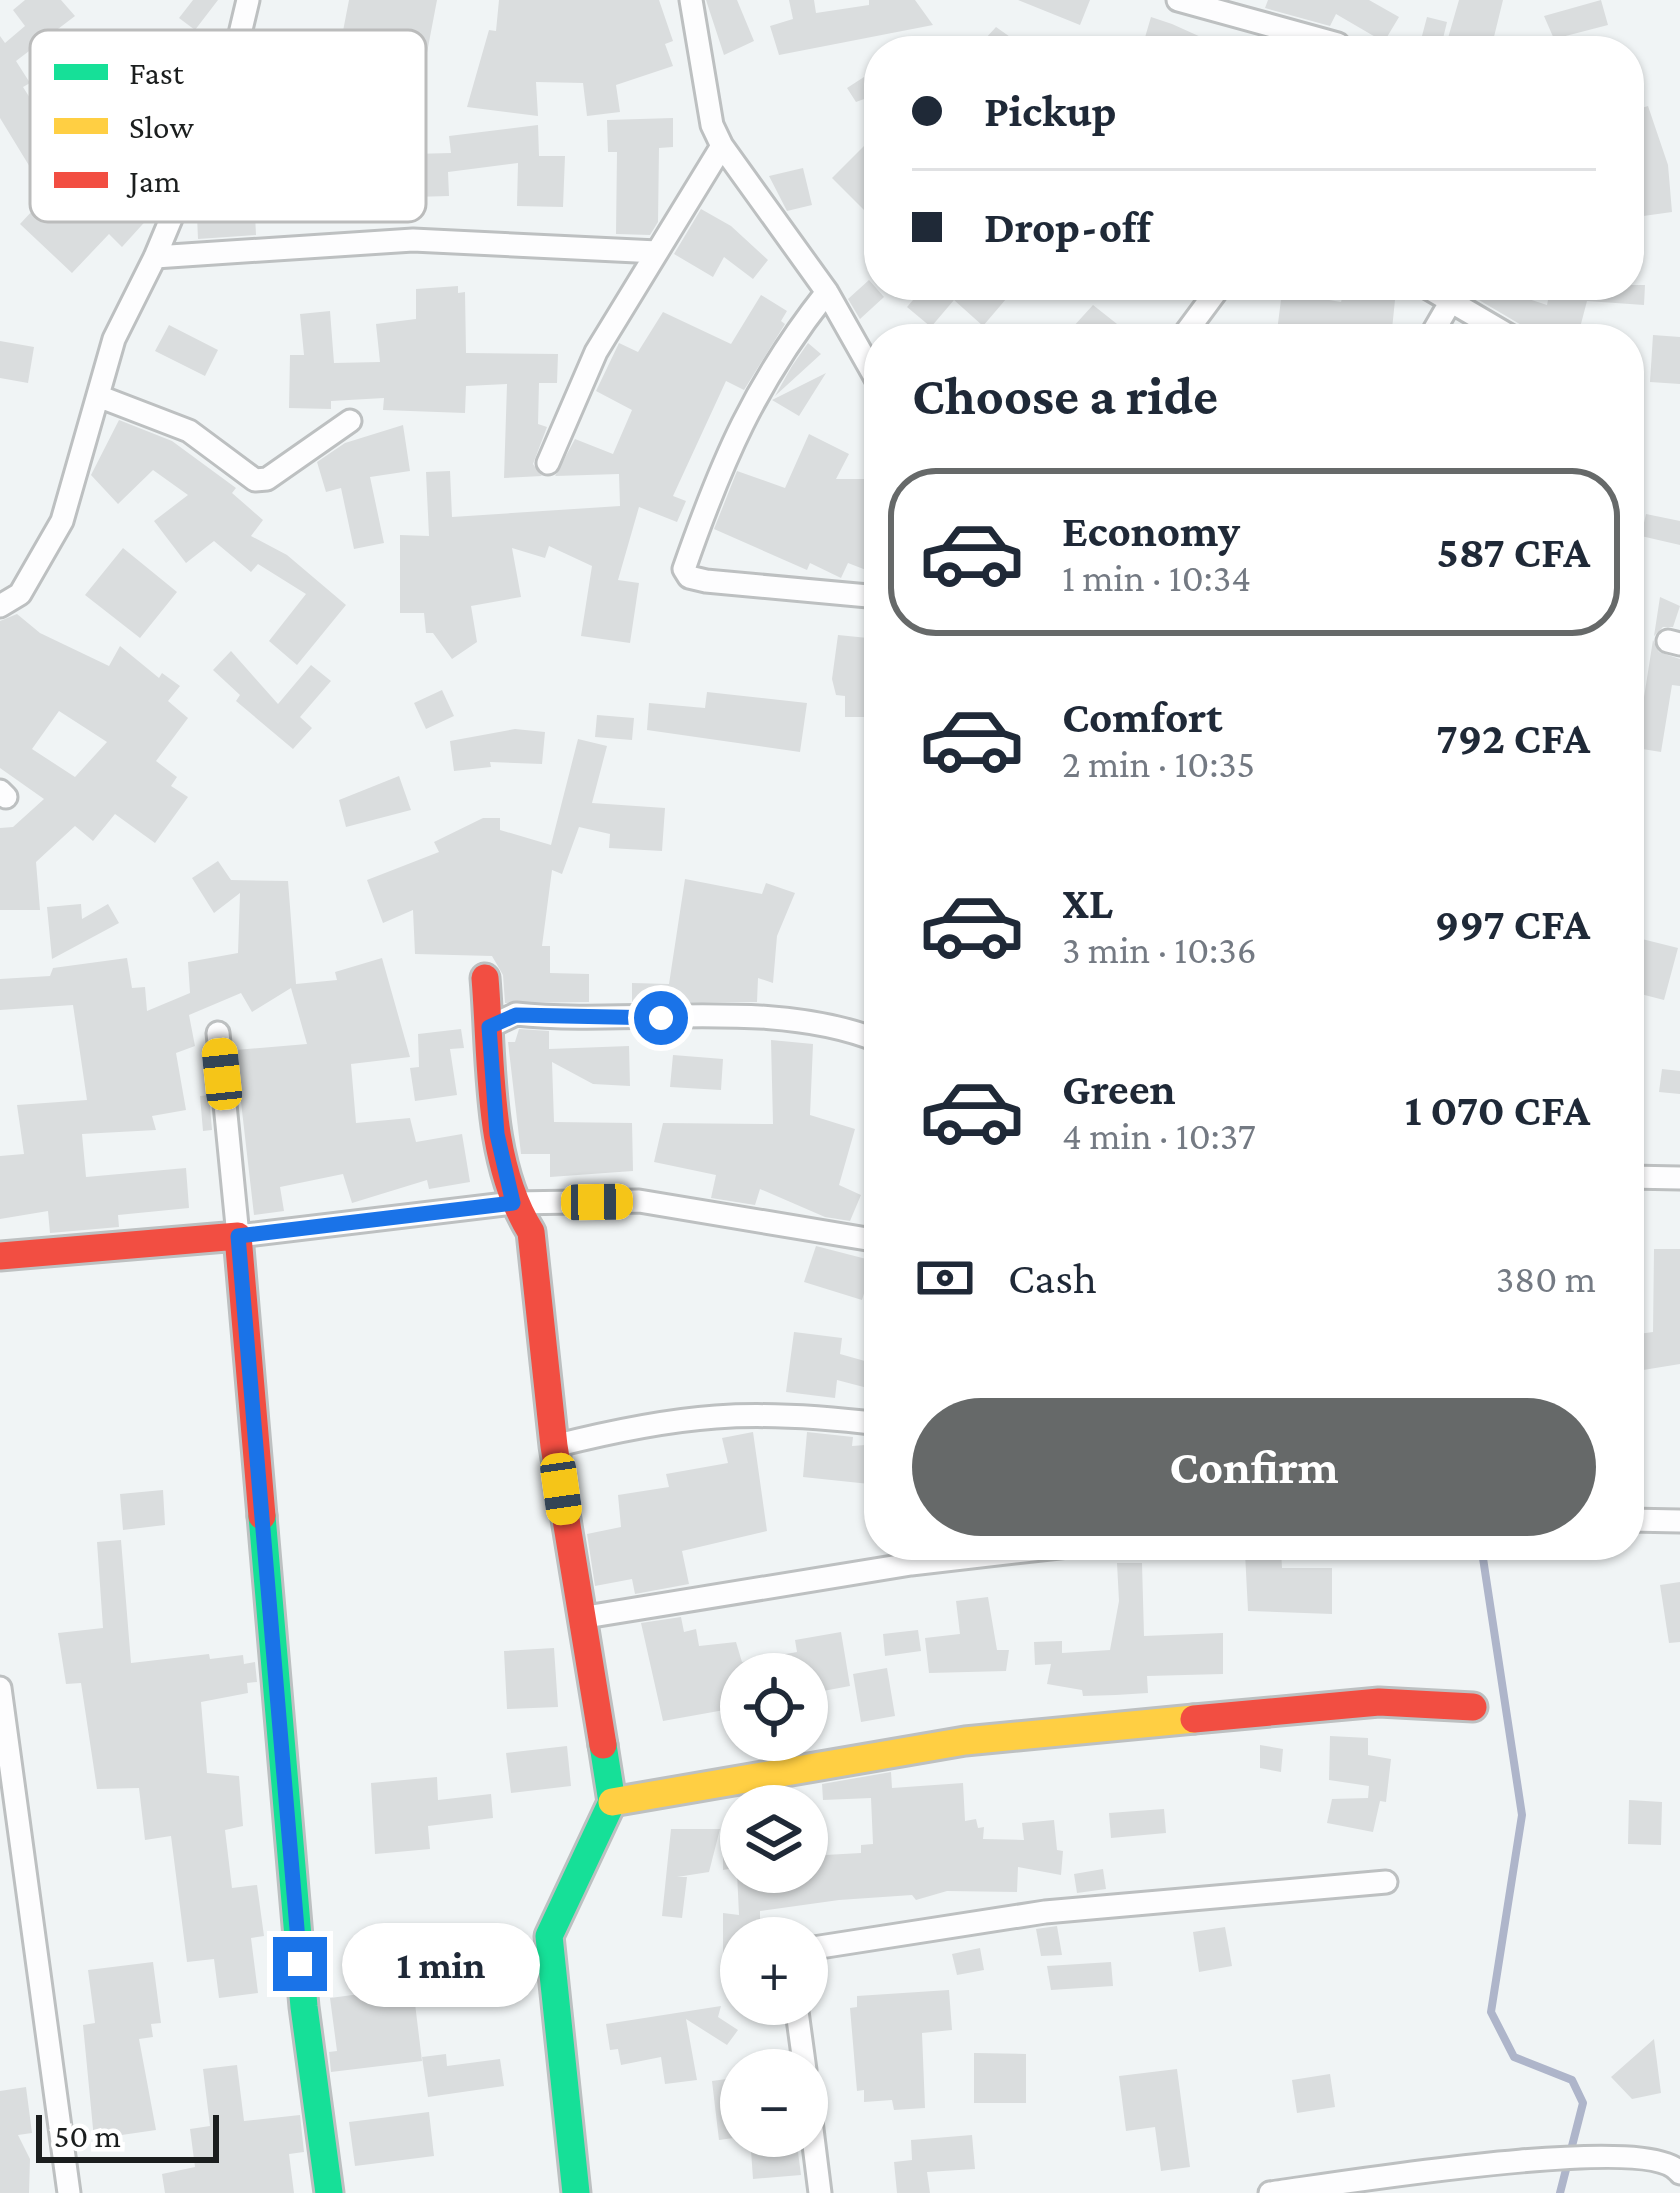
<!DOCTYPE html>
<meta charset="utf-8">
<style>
body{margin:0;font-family:"Crimson Pro",serif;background:#f2f2f3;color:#1f2937;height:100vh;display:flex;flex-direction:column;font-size:45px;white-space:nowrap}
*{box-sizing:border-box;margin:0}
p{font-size:39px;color:#747a83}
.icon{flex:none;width:66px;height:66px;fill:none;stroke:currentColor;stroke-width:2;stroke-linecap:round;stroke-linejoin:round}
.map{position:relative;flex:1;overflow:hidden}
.side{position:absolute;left:864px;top:324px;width:780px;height:1236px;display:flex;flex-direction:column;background:#fff;border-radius:48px;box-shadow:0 3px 9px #0004}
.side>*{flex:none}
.top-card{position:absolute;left:864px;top:36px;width:780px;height:264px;border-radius:48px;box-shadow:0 3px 9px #0004;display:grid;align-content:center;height:264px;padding:0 48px;background:#fff}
.buttons{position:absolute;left:720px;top:1653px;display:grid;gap:24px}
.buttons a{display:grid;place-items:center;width:108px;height:108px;border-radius:50%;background:#fff;box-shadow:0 3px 9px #0004;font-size:60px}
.scale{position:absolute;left:36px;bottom:30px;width:183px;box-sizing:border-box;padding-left:12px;border:6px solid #1b1e1e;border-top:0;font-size:33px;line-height:42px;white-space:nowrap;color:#1b1e1e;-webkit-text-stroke:9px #fff;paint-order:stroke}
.end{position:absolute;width:54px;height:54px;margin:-27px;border:15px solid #1a73e8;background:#fff;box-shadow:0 0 0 6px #fff}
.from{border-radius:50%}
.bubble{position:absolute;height:84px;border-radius:42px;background:#fff;box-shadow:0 3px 9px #0004;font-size:39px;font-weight:700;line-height:84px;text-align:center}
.car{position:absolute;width:36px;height:72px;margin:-36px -18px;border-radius:15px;box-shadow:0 0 9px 3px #0007;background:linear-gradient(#f5c518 24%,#345 0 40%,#f5c518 0 76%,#345 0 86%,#f5c518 0)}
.top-card b{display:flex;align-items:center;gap:42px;height:114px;font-size:45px}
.top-card b+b{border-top:3px solid #e0e1e3}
.top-card i{width:30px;height:30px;background:#1f2937}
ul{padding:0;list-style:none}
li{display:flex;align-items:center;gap:36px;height:168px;margin:0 24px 18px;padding:0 24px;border:6px solid transparent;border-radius:48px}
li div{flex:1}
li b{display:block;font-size:45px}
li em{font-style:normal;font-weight:700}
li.selected{border-color:#666969}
li>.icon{width:108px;height:108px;stroke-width:1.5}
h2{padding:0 48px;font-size:54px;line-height:144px}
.pay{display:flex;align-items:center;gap:30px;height:132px;padding:0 48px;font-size:45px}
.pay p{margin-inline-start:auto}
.button{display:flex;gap:24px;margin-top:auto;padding:24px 48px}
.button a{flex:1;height:138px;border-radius:72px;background:#666969;color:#fff;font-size:48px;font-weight:700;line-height:138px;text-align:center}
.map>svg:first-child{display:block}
</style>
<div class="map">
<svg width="1680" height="2193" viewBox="0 0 1680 2193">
<rect width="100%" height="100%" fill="#f0f4f5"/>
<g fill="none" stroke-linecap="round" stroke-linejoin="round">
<path stroke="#aeb5ca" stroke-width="8" d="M1481 1545 1522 1815 1491 2012 1514 2057 1572 2080 1583 2103 1560 2193"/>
</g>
<path fill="#daddde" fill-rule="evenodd" d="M25 0H61L75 16 16 61 30 83 23 87 54 136 100 111 85 92 114 67 109 61 127 48 160 96 207 61 216 72 184 149 167 143 149 117 115 135 136 171 157 158 172 178 155 219 151 215 122 247 109 234 72 273 20 224 47 195 0 118V36L5 43 25 26 13 10Z
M193 0H218L195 30 179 18Z
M349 0H437L418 100 403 98 396 140 347 132 351 107 309 101 303 148 287 144 272 183 212 160 222 135 269 152 285 45 338 57Z
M499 0H659L673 41 665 44 673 66 616 85 620 112 587 116 583 83 536 82 538 116 467 107 489 30 496 31Z
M706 0H737L754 41 724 55Z
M789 0H814L816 13 869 5V0H915L933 25 779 55 770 26 793 19Z
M1018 0H1090L1080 25Z
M1268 0H1369L1399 17 1384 42 1336 14 1330 26 1265 8Z
M1459 0H1503L1491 49 1448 38Z
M1601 0 1608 25 1554 39 1544 16Z
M1151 17 1172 24 1232 51H1141Z
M1427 17 1447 22 1440 51H1418Z
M996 27 1030 51H974Z
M1254 37 1307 51H1249Z
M864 77 875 95 856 102 847 88Z
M1648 106 1668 165 1672 212 1629 218V112Z
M673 118V147L659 148 658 222 650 235 616 234 617 152H608L607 120Z
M538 125 539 156H565L563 207 517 206 518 163 448 172 449 196 413 197 412 154 451 153 449 136Z
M868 142 879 153V225L832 178Z
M803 168 812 205 787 211 769 176Z
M701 209 731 226 768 260 753 279 724 257 713 277 674 254Z
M255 214 256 235 198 239 197 216Z
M869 280 884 297 860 319 848 299Z
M926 285H1018L983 326 954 300 931 327 907 307Z
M1346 285 1395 300 1391 339H1276L1282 292 1341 302Z
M1485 285 1547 305 1551 285H1645L1644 305 1587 301 1577 339H1530L1523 326 1479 300Z
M458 286V293L465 292 466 353 558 354 557 383H539L538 424 547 427 533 464 542 476 504 478 507 384 466 386 465 413 383 410 384 398 331 401V409L289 408 290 355H304L300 314 330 311 334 363 380 362 376 324 416 319V289Z
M761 295 787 311 781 321 785 324 744 390 726 381 673 496 686 501 677 522 639 507 618 580 639 583 630 643 581 636 592 566 549 546 545 558 512 548 521 597 471 606 477 642 452 659 433 633H426L424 613H400V535L429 536 426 472 450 471 452 517 620 506 619 474 555 476 575 439 613 454 632 410 596 391 619 343 638 352 663 312 731 344Z
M1093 305 1136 339H1062Z
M169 325 218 350 205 376 155 351Z
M1653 335 1680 337V384L1650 382Z
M0 341 34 347 28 383 0 378Z
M808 343 821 354 775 396 792 366Z
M826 373 799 416 772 400Z
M119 420 172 441 236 488 232 493 263 520 251 536 287 555 346 605 297 665 269 641 306 594 258 564 251 572 214 541 186 563 154 521 188 495 153 470 118 504 91 475Z
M403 425 410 471 370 477 384 543 354 549 341 488 326 492 317 462 345 443Z
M809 434 849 454 836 479H879V575L848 563 841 578 810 563 807 570 714 529 737 471 785 488Z
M1646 514 1680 521V545L1641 536Z
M123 548 177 592 140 638 85 595Z
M1660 597 1680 606 1673 627H1663L1654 636Z
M17 614 40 633 109 666 120 646 159 678 162 673 180 686 168 701 188 718 156 761 177 777 171 786 188 797 155 843 115 814 93 841 75 826 36 862 40 910H0V828L13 827 44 799 0 768V621ZM59 711 107 742 75 777 32 749Z
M838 635 878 639 874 717H845V696L836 695 832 679Z
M1653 640 1659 652 1680 659V686L1672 685 1661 752 1636 748Z
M231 651 278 704 311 665 331 681 300 717 312 728 293 749 236 701 240 695 213 670Z
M442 690 454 716 426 729 414 703Z
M707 692 807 703 800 752 647 730 649 703 705 708Z
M597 715 634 718 632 740 595 737Z
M515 729 545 732 542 764 490 762 491 767 454 771 450 741Z
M578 739 607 746 592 803 665 808 662 851 609 848 610 834 579 827 562 874 552 870 542 946H550V973L589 974V1002L505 1003 503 975 492 956 415 954 413 910 383 923 367 880 439 852 434 842 483 818H500V830L551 845Z
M399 776 411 810 346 827 339 800Z
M218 861 231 880 288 881 296 984 337 980 335 972 382 958 410 1057 351 1064 356 1123 410 1118 416 1142 462 1134 470 1182 429 1189 427 1180 352 1203 343 1174 280 1187 284 1211 254 1215 235 1050 307 1044 291 988 252 1012 241 993 189 1015 195 1046 176 1053 186 1110 152 1116 156 1130 82 1134 86 1177 186 1168 189 1208 118 1215 119 1227 50 1233 48 1211 0 1219V1156L24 1154 17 1105 87 1100 73 1005 0 1010V979L50 976 53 968 127 958 132 988 145 987 147 1011 190 993 188 962 238 953 240 893 214 913 192 878Z
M685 879 762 894 766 883 795 893 777 936 773 983 758 978 757 1002H632V983L669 984Z
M81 904 82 919 108 904 119 923 52 959 47 907Z
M1638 938 1678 948 1664 1000 1629 991Z
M461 1029 464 1048 450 1049 457 1095 415 1101 410 1068 419 1067 418 1034Z
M519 1029 549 1031V1049L629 1046 630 1086 593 1084 552 1062 554 1122 632 1123 633 1171 550 1177V1154H521L508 1042H515Z
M771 1040 813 1044 810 1115 855 1129 839 1185 861 1195 850 1221 825 1217 760 1189 755 1205 711 1198 716 1175 654 1162 663 1123 773 1124Z
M673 1055 723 1059 721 1090 670 1087Z
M1662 1069 1680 1071V1094L1659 1092Z
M209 1095 212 1130 203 1131 200 1096Z
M816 1246 874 1261 862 1300 804 1282Z
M1654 1249H1680V1364L1637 1371 1631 1335 1653 1332Z
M794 1332 842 1338 840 1354 879 1365V1391L837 1380 835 1398 786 1392Z
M753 1432 767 1531 682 1551 689 1584 635 1594 632 1579 595 1586 587 1534 621 1527 618 1495 669 1487 666 1474 728 1463 722 1438Z
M807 1432 853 1437 852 1446 879 1444V1485L803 1477Z
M163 1490 165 1525 123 1530 120 1494Z
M121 1540 131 1663 209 1654 210 1659 243 1655 244 1664 255 1662 257 1682 247 1683 248 1693 201 1702 207 1773 239 1776 243 1826 225 1830 232 1888 257 1885 264 1936 251 1938 258 1993 219 1998 214 1959 187 1962 171 1836 145 1840 139 1788 97 1789 81 1683 66 1684 58 1633 103 1628 97 1542Z
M1281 1551 1282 1568H1332V1614L1248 1611 1245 1553Z
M1117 1563H1142L1144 1636 1223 1633V1674L1147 1676 1148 1693 1116 1695 1083 1696 1082 1690 1047 1684 1051 1664 1035 1665 1034 1642 1062 1641V1653L1110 1650 1119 1601Z
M1680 1582V1642L1669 1643 1660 1585Z
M988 1597 997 1650H1009L1006 1671 929 1673 925 1638 960 1634 956 1601Z
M681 1617 684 1632 696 1629 699 1646 736 1642 742 1662 797 1652 795 1640 841 1632 850 1686 807 1694V1674H741V1707L663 1721 641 1623Z
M918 1630 921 1651 885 1656 883 1634Z
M554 1648 558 1707 507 1709 504 1651Z
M887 1668 895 1716 861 1722 853 1674Z
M1330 1736 1368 1738V1755L1391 1759 1386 1802 1380 1801 1373 1832 1327 1823 1332 1799 1368 1798 1369 1786 1329 1780Z
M1260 1745 1283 1749 1281 1772 1260 1768Z
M567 1746 571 1786 511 1793 506 1753Z
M891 1772 892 1788 963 1783 965 1821 976 1819 978 1828 984 1827 983 1839 1024 1840 1022 1823 1054 1820 1057 1850 1063 1851 1061 1875 1018 1867 1017 1892 947 1891 916 1900 912 1895 839 1900 760 1911V1932L741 1930V1955L723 1953V1913L739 1915 737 1872H807V1856L861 1853V1845L873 1844 871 1798 823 1800 822 1784Z
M437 1777 438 1800 491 1794 493 1818 428 1826 430 1849 375 1854 371 1783Z
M1629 1800 1662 1802 1661 1845 1628 1844Z
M1164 1809 1166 1833 1111 1838 1109 1813Z
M671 1829H720L709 1872 677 1877H687L682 1918 662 1916Z
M723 1829H741V1867L723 1870Z
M1103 1869 1106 1889 1077 1893 1074 1874Z
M1057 1926 1062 1955 1041 1956 1036 1929Z
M1225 1927 1232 1966 1199 1972 1193 1932Z
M980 1948 984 1970 957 1975 952 1954Z
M153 1962 161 2023 151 2024 153 2037 139 2039 156 2130 94 2139 83 2025 95 2023 88 1970Z
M1111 1962 1113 1986 1051 1990 1047 1966Z
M413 1987 422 2061 331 2072 329 2052 337 2051 330 1998Z
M949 1990 952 2030 922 2033 925 2108 894 2110 892 2100 864 2102V2090L857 2091 850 2008 857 2007V1996Z
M721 2006 718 2017 738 2030 727 2045 686 2019 697 2080 665 2084 661 2057 621 2065 618 2049 610 2050 606 2024Z
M1654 2039 1661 2093 1632 2099 1611 2077Z
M974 2053 1026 2054V2103H974Z
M446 2054 447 2066 500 2059 504 2086 428 2097 422 2057Z
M237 2065 244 2121 300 2115 304 2152 289 2154 294 2193H165L162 2174 195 2167 190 2129 210 2126 203 2069Z
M1177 2069 1190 2167 1161 2171 1155 2127 1126 2131 1119 2076Z
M1330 2074 1335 2107 1297 2113 1292 2080Z
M741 2077V2137L719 2140 712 2081Z
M26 2087 32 2133 18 2135 30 2159 29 2193H0V2091Z
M429 2112 434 2156 355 2166 349 2122Z
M972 2135 975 2169 927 2172 930 2193H897L894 2162 912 2160 911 2140Z
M750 2136H796L801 2175 753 2179Z"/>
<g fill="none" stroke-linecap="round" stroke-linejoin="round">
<defs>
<path id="street" d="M691 0 712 125 722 146 827 292 879 384
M1178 0 1338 44 1343 51
M155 257 413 240 657 252
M1423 285 1515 339
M827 292C755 383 722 460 684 569L689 577 706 581 879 597
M1181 339 1221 285
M1429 339 1451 301
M98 396 189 431 255 480 267 479 350 421
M548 463 596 352 722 146
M0 606 20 594 62 521 114 339 155 257 229 80 248 0
M1668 641 1680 644
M0 791 6 797
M489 1027 516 1014C629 1026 772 997 879 1041
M218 1033 238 1236 513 1203 639 1201 879 1241
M1629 1177 1680 1178
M554 1446C681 1414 750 1408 879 1424
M1629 1520 1680 1521
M580 1618 911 1564 1077 1545
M0 1688 69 2193
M807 1949 1045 1912 1386 1882
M796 2004 805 2070
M807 2089 820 2193
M1270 2193C1330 2185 1650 2131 1680 2173"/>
<path id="fast" d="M262 1516 304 2007 329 2193
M576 2193 549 1936 612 1802 603 1745"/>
<path id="slow" d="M612 1802 965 1741 1194 1719"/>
<path id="jam" d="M485 978C492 1061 486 1160 531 1232L554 1446 603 1745
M0 1256 238 1236 262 1516
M1194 1719 1379 1702 1473 1707"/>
</defs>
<use href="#street" stroke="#bdc0c1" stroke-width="27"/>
<use href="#fast" stroke="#bdc0c1" stroke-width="33"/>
<use href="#slow" stroke="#bdc0c1" stroke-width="33"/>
<use href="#jam" stroke="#bdc0c1" stroke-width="33"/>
<use href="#street" stroke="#fdfdfe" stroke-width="21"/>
<use href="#fast" stroke="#16e098" stroke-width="27"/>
<use href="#slow" stroke="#ffcf43" stroke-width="27"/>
<use href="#jam" stroke="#f24e42" stroke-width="27"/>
</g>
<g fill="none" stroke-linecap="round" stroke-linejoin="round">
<path stroke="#1a73e8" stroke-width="15" d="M300 1964 238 1236 513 1203 497 1134 489 1027 516 1015 661 1018"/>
</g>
<rect x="30" y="30" width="396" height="192" rx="18" fill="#fff" stroke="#bbbcbc" stroke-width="3"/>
<rect x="54" y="64" width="54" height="16" fill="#16e098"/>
<rect x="54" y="118" width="54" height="16" fill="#ffcf43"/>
<rect x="54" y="172" width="54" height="16" fill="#f24e42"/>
<g font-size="33" fill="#1b1e1e">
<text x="129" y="84">Fast</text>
<text x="129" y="138">Slow</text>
<text x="129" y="192">Jam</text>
</g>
</svg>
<div class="buttons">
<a><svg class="icon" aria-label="locate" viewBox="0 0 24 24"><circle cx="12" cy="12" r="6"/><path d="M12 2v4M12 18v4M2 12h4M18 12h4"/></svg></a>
<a><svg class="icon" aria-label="layers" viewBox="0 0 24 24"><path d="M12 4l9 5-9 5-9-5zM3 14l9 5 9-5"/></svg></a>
<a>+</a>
<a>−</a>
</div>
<div class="scale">50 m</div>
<i class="end from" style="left:661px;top:1018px"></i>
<i class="end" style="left:300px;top:1964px"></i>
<div class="bubble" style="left:342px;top:1923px;width:198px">1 min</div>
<i class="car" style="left:222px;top:1074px;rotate:354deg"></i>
<i class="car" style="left:597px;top:1202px;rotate:89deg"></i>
<i class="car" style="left:561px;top:1489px;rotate:172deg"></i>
<div class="top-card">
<b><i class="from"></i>Pickup</b>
<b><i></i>Drop-off</b>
</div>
<section class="side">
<h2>Choose a ride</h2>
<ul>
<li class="selected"><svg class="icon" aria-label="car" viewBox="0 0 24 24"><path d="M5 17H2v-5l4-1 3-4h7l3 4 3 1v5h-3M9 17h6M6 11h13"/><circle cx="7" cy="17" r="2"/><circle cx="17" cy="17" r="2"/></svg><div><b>Economy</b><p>1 min · 10:34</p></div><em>587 CFA</em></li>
<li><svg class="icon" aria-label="car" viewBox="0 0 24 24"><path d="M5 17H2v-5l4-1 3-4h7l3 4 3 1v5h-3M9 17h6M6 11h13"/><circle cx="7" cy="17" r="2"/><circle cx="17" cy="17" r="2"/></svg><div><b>Comfort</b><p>2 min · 10:35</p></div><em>792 CFA</em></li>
<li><svg class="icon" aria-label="car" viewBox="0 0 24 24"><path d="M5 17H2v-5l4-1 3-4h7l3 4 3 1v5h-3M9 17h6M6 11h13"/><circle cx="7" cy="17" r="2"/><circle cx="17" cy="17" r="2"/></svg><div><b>XL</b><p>3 min · 10:36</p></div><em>997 CFA</em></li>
<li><svg class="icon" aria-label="car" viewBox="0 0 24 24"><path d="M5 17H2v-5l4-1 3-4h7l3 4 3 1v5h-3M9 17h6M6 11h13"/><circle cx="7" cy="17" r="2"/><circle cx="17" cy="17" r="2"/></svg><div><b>Green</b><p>4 min · 10:37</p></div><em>1 070 CFA</em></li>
</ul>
<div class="pay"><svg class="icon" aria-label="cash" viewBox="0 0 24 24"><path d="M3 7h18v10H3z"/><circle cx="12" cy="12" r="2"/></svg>Cash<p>380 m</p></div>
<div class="button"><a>Confirm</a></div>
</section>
</div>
